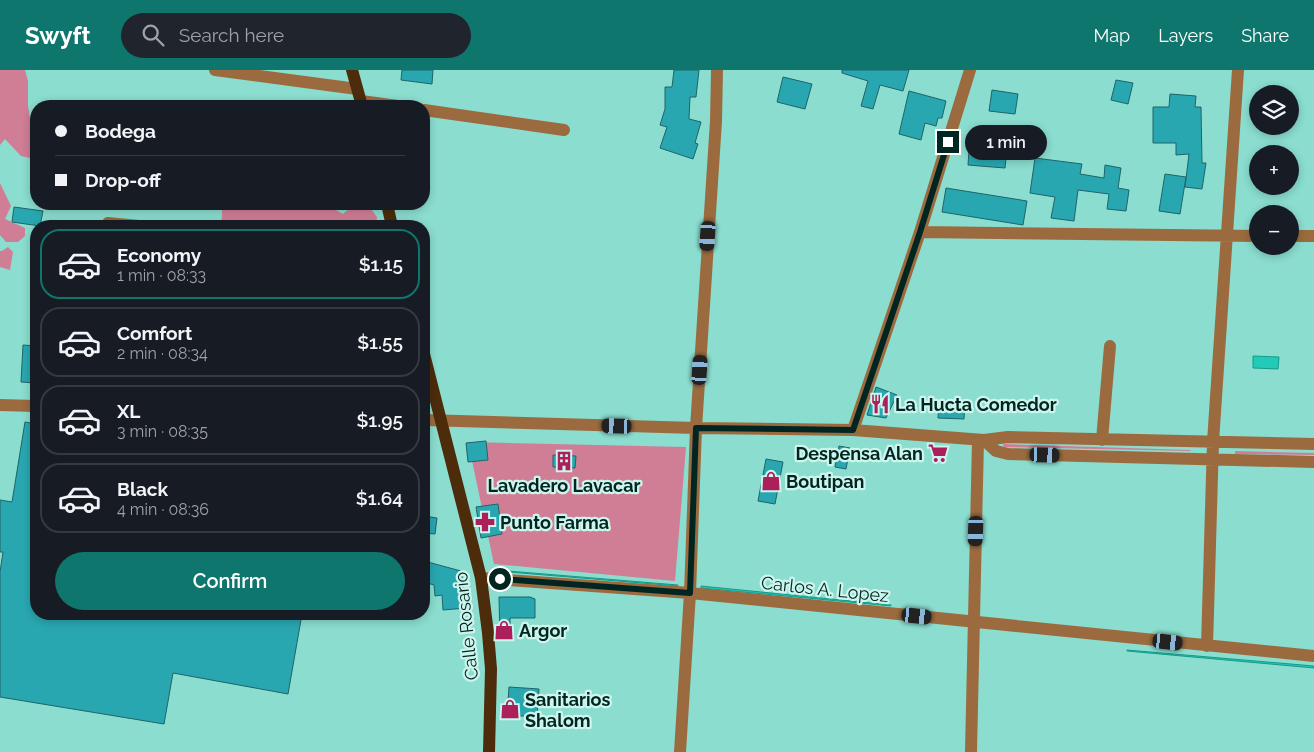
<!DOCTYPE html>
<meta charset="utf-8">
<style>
body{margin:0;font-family:Raleway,sans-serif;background:#20242c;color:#f1f3f6;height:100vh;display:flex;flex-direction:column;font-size:19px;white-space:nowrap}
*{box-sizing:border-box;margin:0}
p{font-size:16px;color:#9ea1a6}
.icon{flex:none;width:28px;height:28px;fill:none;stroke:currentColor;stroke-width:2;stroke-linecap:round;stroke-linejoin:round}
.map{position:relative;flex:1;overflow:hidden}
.details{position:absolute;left:30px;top:150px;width:400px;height:400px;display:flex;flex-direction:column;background:#171b24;border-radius:20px;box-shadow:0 2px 8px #0003}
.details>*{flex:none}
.hud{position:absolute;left:30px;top:30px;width:400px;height:110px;border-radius:20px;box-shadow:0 2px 8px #0003;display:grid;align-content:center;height:110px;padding:0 25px;background:#171b24}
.buttons{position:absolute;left:1249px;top:15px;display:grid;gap:10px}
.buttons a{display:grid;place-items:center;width:50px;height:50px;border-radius:50%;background:#171b24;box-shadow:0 2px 8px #0003;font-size:25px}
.end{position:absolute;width:22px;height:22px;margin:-11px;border:6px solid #012621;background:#fff;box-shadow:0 0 0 2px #fff}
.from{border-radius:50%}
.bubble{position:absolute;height:35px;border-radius:18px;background:#171b24;box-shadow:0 2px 8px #0003;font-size:16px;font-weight:600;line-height:35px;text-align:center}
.car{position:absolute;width:15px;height:30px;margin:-15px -8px;border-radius:6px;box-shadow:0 0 4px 1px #0007;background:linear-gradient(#222 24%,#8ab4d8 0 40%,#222 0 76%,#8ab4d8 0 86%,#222 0)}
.hud b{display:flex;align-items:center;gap:18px;height:48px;font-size:19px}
.hud b+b{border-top:1px solid #363941}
.hud i{width:12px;height:12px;background:#f1f3f6}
ul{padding:9px 0 0;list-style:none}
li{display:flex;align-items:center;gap:15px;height:70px;margin:0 10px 8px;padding:0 15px;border:2px solid #363941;border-radius:20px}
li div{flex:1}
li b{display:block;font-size:19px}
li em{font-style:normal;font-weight:600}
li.selected{border-color:#0f766e}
li>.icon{width:45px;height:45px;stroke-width:1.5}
.primary-button{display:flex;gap:10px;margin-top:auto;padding:10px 25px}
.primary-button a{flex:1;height:58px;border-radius:30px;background:#0f766e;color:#fff;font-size:20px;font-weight:600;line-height:58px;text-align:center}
header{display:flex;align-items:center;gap:30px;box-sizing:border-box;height:70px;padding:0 25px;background:#0f766e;color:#fff}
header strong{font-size:24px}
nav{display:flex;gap:28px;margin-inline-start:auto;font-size:18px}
.search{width:350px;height:45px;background:#20242c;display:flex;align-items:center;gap:12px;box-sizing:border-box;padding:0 18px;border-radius:28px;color:#9ea1a6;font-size:19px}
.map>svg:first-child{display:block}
</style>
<header>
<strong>Swyft</strong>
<div class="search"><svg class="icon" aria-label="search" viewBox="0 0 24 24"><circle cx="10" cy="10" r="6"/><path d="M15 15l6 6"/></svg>Search here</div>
<nav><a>Map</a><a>Layers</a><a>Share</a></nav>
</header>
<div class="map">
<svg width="1314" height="682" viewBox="0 0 1314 682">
<rect width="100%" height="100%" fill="#8addcf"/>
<path fill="#d07e95" d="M0 0H25L28 11V36L30 48V88L21 86 5 69 0 75Z
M0 113 11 136 5 149 25 158V166L18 172H6L0 165Z
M225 134H328L332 138 343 144 348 140V134H370L368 135 377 147 376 155 374 156H220L222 147V137Z
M8 177 13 182 10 200 0 197V181H2Z
M468 372 686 377 675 511 494 494Z
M1004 374 1190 380 1191 381 1004 377 1003 376Z
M1235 381 1314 383V385L1235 384Z"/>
<path fill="#21cbb7" stroke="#179a8a" d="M1253 286 1279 287 1278 299 1253 298Z
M496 500 678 515V516L496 501Z
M701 516 891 535V536L701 518Z
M1127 580 1314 596V598L1127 581Z"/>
<path fill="#29a7b0" stroke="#1f6469" d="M402 0H433L432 14 401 10Z
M674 0H699L696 27H690L689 49 701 52 695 73 698 74 693 89 660 78 667 57 660 55 665 39V17H672Z
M842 0H909L903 21 880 15 873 39 861 36 868 11 842 3Z
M783 7 812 14 805 39 777 32Z
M1116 10 1133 13 1128 34 1111 30Z
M992 20 1018 24 1015 44 989 41Z
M909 21 946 31 942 48H938L936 56 925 53 921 70 899 64Z
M1170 24 1196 26 1195 37H1201L1202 93H1206L1202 119 1185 117 1189 84 1176 85V73H1153V37H1169Z
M970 66 1008 69 1005 98 968 95Z
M1035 88 1082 94 1080 104 1104 108 1105 95 1121 98 1118 118 1129 120 1126 141 1107 139 1109 124 1078 120 1074 151 1051 148 1055 127 1030 123Z
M1165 104 1186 107 1180 144 1159 141Z
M946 118 1027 131 1023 155 942 142Z
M14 137 43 141 40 156 12 152Z
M23 275 36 276V313L21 312Z
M876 317 897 325 886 348 867 345Z
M939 330 965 331 964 349 938 348Z
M25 352 36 354V544H302L288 624 173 603 164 654 0 627V502L3 482H0V430L12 432Z
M486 371 488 390 468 392 466 373Z
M839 376 850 378 846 399 835 397Z
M553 385 576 386 575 398 553 397Z
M766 389 783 392 775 434 758 431Z
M498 434 502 464 481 468 476 437Z
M424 446 437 448 435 464 424 463Z
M424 491 461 501 467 538 443 540 442 525 435 526 434 515 424 512Z
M499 527H530L535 529V548H510V569H500Z
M509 617 539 619 537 647 507 645Z"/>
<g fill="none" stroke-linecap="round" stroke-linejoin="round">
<path stroke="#9b6b3f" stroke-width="12" d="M215 0 357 19
M361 31 398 36
M424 40 564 60
M108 153 139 156
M920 162 1258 166
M1290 166H1314
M0 335 36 336
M424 350 696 358 853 360 984 370 1008 367 1314 374
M853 360 920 162 970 0
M984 370 996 381 1008 384 1314 392
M1102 370 1110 276
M481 508 690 523 1314 586
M1207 576 1213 372 1238 0
M680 682 690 523 696 358 716 51 717 0
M971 682 978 370"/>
<path stroke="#4c2c0b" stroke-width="12" d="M352 0 362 36
M387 134 392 156
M424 284 481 508 488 563 491 599 489 682"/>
</g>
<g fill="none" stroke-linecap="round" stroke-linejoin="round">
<path stroke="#012621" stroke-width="6" d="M500 509 690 523 696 358 853 360 920 162 948 72"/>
</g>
<defs>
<symbol id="restaurant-bare" viewBox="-9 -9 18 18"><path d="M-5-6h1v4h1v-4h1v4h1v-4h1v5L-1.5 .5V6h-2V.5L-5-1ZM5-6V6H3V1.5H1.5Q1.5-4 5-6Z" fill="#ad1f5a" stroke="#cdf5ed" stroke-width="2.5" paint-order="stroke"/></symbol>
<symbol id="supermarket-bare" viewBox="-9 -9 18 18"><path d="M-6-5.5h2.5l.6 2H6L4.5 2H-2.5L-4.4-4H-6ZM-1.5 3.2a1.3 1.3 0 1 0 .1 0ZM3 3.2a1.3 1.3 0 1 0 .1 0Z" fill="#ad1f5a" stroke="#cdf5ed" stroke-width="2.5" paint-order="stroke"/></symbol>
<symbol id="building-bare" viewBox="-9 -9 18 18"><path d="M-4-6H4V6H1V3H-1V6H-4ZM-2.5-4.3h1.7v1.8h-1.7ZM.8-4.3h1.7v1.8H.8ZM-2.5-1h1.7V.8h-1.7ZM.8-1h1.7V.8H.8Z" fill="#ad1f5a" stroke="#cdf5ed" stroke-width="2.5" paint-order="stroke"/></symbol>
<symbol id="shop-bare" viewBox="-9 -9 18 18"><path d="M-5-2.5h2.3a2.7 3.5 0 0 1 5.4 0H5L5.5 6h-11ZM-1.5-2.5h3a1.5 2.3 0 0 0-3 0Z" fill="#ad1f5a" stroke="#cdf5ed" stroke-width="2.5" paint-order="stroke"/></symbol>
<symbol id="pharmacy-bare" viewBox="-9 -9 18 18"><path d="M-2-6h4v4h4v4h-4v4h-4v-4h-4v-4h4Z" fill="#ad1f5a" stroke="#cdf5ed" stroke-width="2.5" paint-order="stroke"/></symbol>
</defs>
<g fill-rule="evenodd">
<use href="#restaurant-bare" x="866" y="320" width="28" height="28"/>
<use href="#supermarket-bare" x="924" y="369" width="28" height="28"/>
<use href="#building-bare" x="550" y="377" width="28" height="28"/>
<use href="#shop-bare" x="757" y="397" width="28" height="28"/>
<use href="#pharmacy-bare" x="471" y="438" width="28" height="28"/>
<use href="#shop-bare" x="490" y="546" width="28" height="28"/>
<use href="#shop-bare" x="496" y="625" width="28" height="28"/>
</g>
<g text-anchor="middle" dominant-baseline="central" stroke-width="4.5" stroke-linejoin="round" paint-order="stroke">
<g font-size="18" font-weight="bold" fill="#012621" stroke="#cdf5ed" text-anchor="start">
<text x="895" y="334">La Hucta Comedor</text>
<text x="923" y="383" text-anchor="end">Despensa Alan</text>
<text x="786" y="411">Boutipan</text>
<text x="564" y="415" text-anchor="middle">Lavadero Lavacar</text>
<text x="500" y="452">Punto Farma</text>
<text x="519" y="560">Argor</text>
<text x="525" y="629">Sanitarios<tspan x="525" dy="21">Shalom</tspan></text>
</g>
<g font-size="18" fill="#012621" stroke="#cdf5ed">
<text transform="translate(825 519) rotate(6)">Carlos A. Lopez</text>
<text transform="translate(466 556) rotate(-96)">Calle Rosario</text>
</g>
</g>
</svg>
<div class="buttons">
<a><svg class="icon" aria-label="layers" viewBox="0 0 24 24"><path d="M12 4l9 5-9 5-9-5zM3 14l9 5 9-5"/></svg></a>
<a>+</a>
<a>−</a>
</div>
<i class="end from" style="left:500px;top:509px"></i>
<i class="end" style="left:948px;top:72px"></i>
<div class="bubble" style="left:965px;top:55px;width:82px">1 min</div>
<i class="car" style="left:708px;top:166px;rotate:184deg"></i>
<i class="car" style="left:700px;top:300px;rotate:4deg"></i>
<i class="car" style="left:617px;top:356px;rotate:272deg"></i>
<i class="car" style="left:1045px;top:385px;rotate:92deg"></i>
<i class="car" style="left:976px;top:461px;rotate:182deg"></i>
<i class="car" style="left:917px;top:546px;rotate:96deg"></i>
<i class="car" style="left:1168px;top:572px;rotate:96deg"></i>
<div class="hud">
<b><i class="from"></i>Bodega</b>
<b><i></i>Drop-off</b>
</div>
<section class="details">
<ul>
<li class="selected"><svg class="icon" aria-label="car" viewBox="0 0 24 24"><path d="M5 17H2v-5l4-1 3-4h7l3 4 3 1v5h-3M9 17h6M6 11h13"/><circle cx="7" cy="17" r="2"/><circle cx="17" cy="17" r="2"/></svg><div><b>Economy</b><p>1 min · 08:33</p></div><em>$1.15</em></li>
<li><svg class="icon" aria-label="car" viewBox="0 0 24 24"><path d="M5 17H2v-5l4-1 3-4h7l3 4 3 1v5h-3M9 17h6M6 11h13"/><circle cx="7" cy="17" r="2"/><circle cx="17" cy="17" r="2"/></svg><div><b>Comfort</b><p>2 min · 08:34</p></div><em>$1.55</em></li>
<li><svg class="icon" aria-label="car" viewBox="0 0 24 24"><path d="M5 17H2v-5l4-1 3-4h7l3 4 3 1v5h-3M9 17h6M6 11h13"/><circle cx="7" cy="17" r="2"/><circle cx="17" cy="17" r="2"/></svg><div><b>XL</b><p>3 min · 08:35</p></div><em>$1.95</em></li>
<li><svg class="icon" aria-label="car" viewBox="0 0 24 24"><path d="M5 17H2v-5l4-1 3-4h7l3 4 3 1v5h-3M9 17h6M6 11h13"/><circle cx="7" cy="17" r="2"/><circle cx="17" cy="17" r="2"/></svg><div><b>Black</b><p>4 min · 08:36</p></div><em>$1.64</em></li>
</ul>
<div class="primary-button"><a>Confirm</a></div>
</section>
</div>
